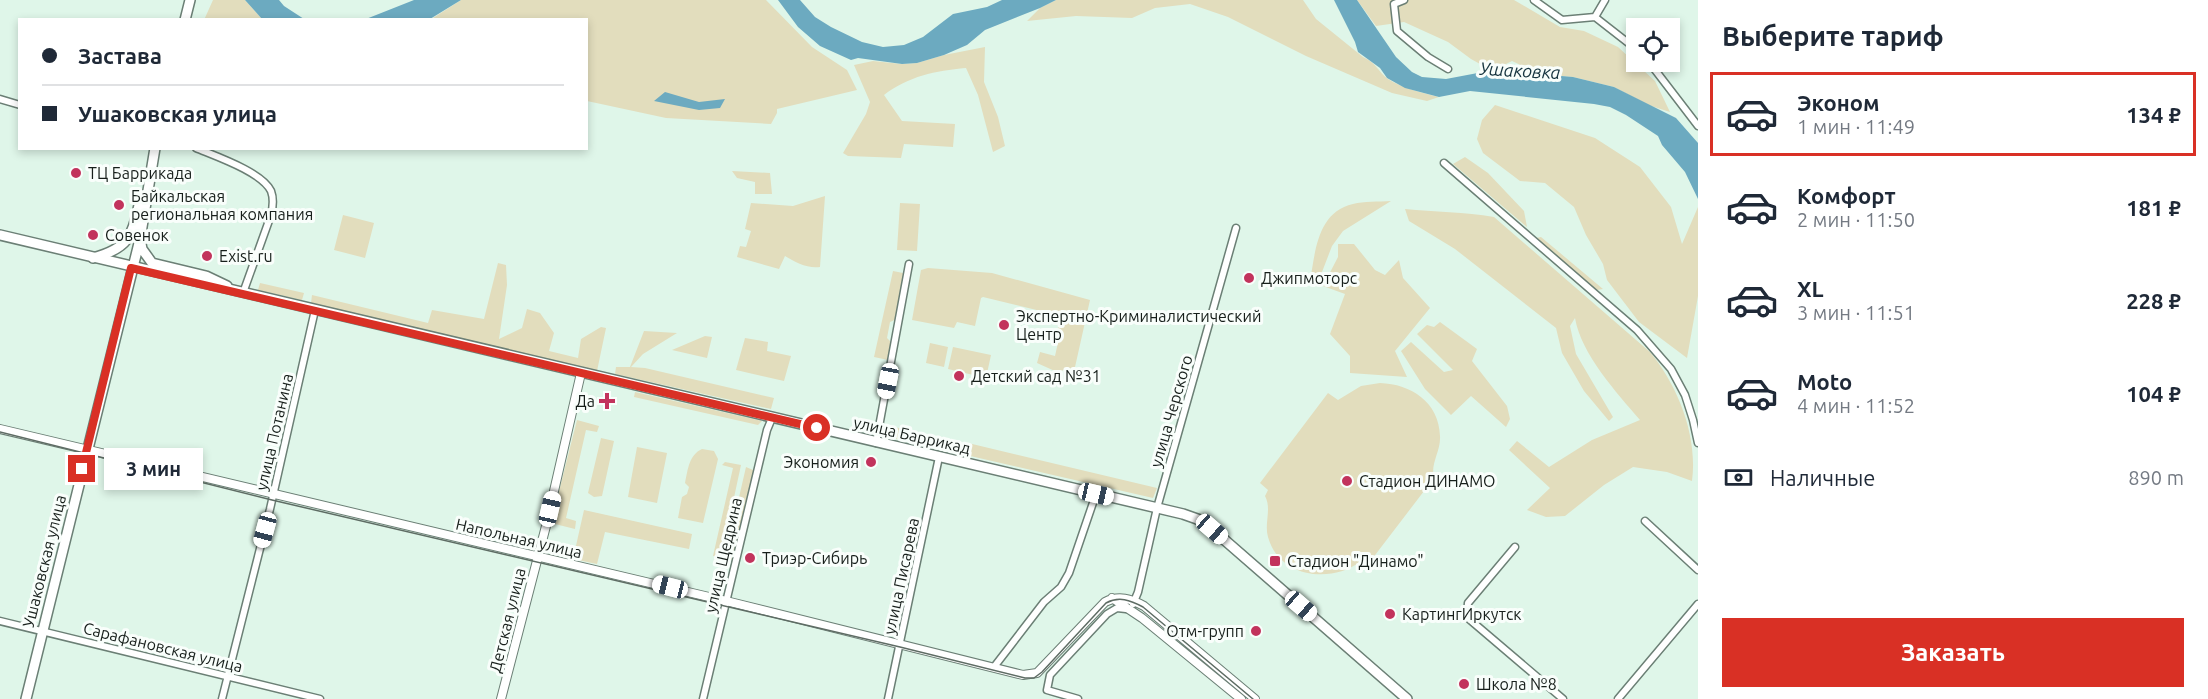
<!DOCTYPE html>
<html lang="ru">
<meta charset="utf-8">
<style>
body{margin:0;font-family:Ubuntu,sans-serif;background:#f2f2f3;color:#1f2937;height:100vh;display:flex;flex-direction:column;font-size:22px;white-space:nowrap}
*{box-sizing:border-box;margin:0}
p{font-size:20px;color:#747a83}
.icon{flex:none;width:33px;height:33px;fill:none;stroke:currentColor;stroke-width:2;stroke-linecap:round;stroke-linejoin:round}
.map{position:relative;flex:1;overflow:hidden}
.side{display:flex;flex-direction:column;background:#fff;width:510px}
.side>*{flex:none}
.hud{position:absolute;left:18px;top:18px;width:570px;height:132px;border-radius:0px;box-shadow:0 3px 9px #0003;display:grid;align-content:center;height:132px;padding:0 24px;background:#fff}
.buttons{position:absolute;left:1626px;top:18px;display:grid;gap:12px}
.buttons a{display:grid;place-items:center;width:54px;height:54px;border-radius:0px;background:#fff;box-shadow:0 3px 9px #0003;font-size:30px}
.end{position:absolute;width:27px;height:27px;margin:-14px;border:8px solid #d93025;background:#fff;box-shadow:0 0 0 3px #fff}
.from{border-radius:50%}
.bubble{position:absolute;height:42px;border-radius:0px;background:#fff;box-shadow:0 3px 9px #0003;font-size:20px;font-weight:700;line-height:42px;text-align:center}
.car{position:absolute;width:18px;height:36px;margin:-18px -9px;border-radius:8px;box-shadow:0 0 4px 2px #0007;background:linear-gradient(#fff 24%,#345 0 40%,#fff 0 76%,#345 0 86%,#fff 0)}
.hud b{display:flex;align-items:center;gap:21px;height:57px;font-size:22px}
.hud b+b{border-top:2px solid #e0e1e3}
.hud i{width:15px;height:15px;background:#1f2937}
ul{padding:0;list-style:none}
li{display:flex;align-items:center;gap:18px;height:84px;margin:0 12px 9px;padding:0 12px;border:3px solid transparent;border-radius:0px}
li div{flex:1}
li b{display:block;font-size:22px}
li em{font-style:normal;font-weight:700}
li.on{border-color:#d93025}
li>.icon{width:54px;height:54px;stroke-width:1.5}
h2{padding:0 24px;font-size:27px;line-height:72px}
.pay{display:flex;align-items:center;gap:15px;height:66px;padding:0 24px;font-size:22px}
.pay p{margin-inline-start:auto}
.action{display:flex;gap:12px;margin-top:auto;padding:12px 24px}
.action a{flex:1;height:69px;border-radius:0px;background:#d93025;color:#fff;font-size:24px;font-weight:700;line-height:69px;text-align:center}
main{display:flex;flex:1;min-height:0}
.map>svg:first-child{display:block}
</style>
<main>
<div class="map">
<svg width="1698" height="699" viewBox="0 0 1698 699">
<rect width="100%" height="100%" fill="#dff6e9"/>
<path fill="#e2ddbd" d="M213 0H245L262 19 204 20Z
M461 0H766L812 47 847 70 857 90 777 109V113L771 124 666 118 587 101 586 20H430Z
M1056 0H1303L1316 19 1363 57C1377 63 1378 72 1388 79 1402 88 1423 93 1439 97L1427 101 1392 93 1306 56 1228 17 1190 4 1155 8 1132 18 1076 16 1027 21 1040 8Z
M1357 0H1514L1560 27 1584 31 1618 47 1655 81 1670 112 1648 105 1614 87 1573 77 1540 74 1512 61 1502 66 1489 69 1471 59 1448 42 1404 22 1376 26Z
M985 47 984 82 998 117 1005 146 993 152 978 95 966 68C935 71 909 76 884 95L902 121 955 124 953 147 904 144 901 158 848 156 843 153 866 114 870 102 854 65 873 61 902 64 917 63 944 55Z
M1495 105 1595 138 1640 167 1671 207 1682 244 1698 207V296L1687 358 1639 322 1607 280 1603 264 1586 235 1574 207 1545 183 1520 181 1483 153 1477 139 1482 120Z
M1465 157 1488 173 1524 211 1527 227 1453 164Z
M732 171 770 173 772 194H755V182L737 178Z
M825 196 820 267C808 269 795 262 785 256L779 269 737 257 740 246 746 247 751 231 745 229 751 203 793 206Z
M1391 201 1343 231 1332 246 1322 272 1310 282C1315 253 1317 212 1353 204 1364 201 1378 202 1391 201Z
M900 203 920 204 917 251 897 250Z
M1405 209C1434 212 1465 212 1494 217L1650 352C1678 386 1698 436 1692 481L1667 472 1633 467 1604 485 1565 516 1546 517 1527 510 1550 488 1509 450 1517 441 1549 467 1592 440 1640 420C1617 393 1581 354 1575 318L1570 326 1576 354 1613 417 1609 421 1584 391 1562 353 1556 328 1455 249 1409 221Z
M343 215 374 223 365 258 334 250Z
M1541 237 1603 289 1597 290 1536 238Z
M1338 244H1354L1375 270 1385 275 1399 260 1403 278 1430 308 1395 351 1407 377 1350 373V356L1330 334 1345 294 1323 286 1338 257Z
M498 263 506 265 507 285 499 339 522 328 527 309 540 313 554 333 549 351 578 358 581 339 601 327 606 328 597 371 311 303 312 295 428 323 432 310 484 319Z
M928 268 992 273 1090 300 1075 367 1057 372 1037 363 1040 352 1055 356 1059 338 1057 315 983 297 981 298 975 326 957 322 954 328 912 320 921 270Z
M893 271 903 273 897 319 890 322 887 338 891 342 888 360 874 357Z
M260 283 304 293 302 300 258 290Z
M1440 322 1477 349 1472 361 1507 406 1510 419 1506 427 1471 396 1451 415 1425 389 1401 351 1411 342 1444 372 1453 370 1417 334 1427 325 1434 327Z
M644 331 677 333 643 354 631 367 645 368 774 398 771 409 615 374 616 367H630Z
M705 336 712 337 707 358 672 350Z
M745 338 768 342 767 351 791 356 784 381 736 370Z
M930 343 948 347 944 367 926 363Z
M953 347 991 355 986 378 948 369Z
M1380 383C1411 384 1439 402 1440 436 1441 451 1430 464 1434 478L1369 563 1360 562C1330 584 1279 577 1268 537 1264 523 1272 509 1265 496L1268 490 1260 483 1328 393 1338 400 1361 386Z
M635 392 762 421 758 425 634 397Z
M577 420 599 426 597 432 586 430 566 518 576 521 575 529 551 523Z
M890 426 957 441 954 451 887 437Z
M601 438 614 441 602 496 594 497 588 493Z
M968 443 1157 488 1153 498 966 455Z
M637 447 667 453 657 503 628 497Z
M702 449 714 451 718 459 703 523 678 518 682 497 687 494 689 487 685 483C688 469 689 455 702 449Z
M725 462 741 465 721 558 713 556 733 468 722 465Z
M746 467 753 470 754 473 732 560 725 558Z
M584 510 692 534 689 549 605 532 597 564 573 559Z"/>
<path fill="#6caac0" d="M245 0H279L284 6 304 19H262Z
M414 0H461L430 19H366Z
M778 0H800L815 17 831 27 862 42 883 47 904 45 923 37 953 14 987 7 1002 0H1056L1040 8 985 30 967 45 944 55 917 63 902 64 858 58 851 60 820 46 798 27Z
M1334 0H1357L1396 57 1412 72 1422 77 1446 79 1483 72H1516L1573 77 1614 87 1676 118 1698 143V199L1685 172 1662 145 1658 136 1626 115 1610 107 1594 104 1470 91 1439 97 1405 88 1387 78 1380 68 1358 52 1355 42Z
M665 92 699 102 725 99 720 108 699 110 654 101Z"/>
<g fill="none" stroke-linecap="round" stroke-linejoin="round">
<defs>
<path id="minor" d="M1404 0 1394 4 1397 31 1428 57 1448 69
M1534 0 1562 20 1595 17
M1605 0 1595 17 1636 49
M1649 62 1698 126
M0 99 20 105
M196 148C215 156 262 172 271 191 274 199 273 207 271 215L243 293
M1444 163 1637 330 1671 369 1685 395 1693 420 1698 443
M876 443 909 264
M1645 521 1698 570
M1515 547 1468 603 1467 614 1469 619 1563 699
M1133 604 1138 592 1157 508 1236 228
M0 621 320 699
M994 667 1044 602 1061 587 1069 573 1096 494
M222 699 270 509 315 310
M703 699 767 430 772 418
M888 699 939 457
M1078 699 1047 690 1050 675 1107 614 1117 608 1126 609
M1618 699 1698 604"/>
<path id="tertiary" d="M0 429 726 601 1023 675 1037 673 1105 602C1119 595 1131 599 1144 606L1255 699
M1112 598 1142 618 1241 699
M501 699 546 526 581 373"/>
<path id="secondary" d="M185 20 190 0
M140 239 142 249 152 263 206 276 227 286
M93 258C133 247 132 233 141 197
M26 699 140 239 155 148"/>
<path id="primary" d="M0 235 1183 514 1200 520 1212 529 1407 699"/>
</defs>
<use href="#minor" stroke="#6b7f75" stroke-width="9"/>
<use href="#tertiary" stroke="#6b7f75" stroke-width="10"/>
<use href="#secondary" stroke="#6b7f75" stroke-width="12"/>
<use href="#primary" stroke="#6b7f75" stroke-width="12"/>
<use href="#minor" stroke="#fff" stroke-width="6"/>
<use href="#tertiary" stroke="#fff" stroke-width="8"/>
<use href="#secondary" stroke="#fff" stroke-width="9"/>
<use href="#primary" stroke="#fff" stroke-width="9"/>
<path stroke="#5e6c64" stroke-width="1.5" d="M0 432 272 500 900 647 1025 678H1034L1042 672 1106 603C1119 596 1130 600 1143 607L1253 699"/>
</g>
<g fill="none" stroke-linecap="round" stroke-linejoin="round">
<path stroke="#d93025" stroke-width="8" d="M82 469 131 268 817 428"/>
</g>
<g fill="#c2335c" stroke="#f9fefb" stroke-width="2">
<circle cx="76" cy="173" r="6"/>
<circle cx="119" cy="205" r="6"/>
<circle cx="93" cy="235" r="6"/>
<circle cx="207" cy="256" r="6"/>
<circle cx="1249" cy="278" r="6"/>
<circle cx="1004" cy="325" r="6"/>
<circle cx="959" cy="376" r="6"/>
<path d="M604 392h6v6h6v6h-6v6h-6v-6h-6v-6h6z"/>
<circle cx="871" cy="462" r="6"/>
<circle cx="1347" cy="481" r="6"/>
<circle cx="750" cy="558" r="6"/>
<rect x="1269" y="555" width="12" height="12" rx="3"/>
<circle cx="1390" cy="614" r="6"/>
<circle cx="1256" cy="631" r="6"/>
<circle cx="1464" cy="684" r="6"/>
</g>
<g text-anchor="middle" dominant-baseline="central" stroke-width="6" stroke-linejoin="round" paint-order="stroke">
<g font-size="16" fill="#171f1b" stroke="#f9fefb" text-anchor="start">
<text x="88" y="173">ТЦ Баррикада</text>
<text x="131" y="196">Байкальская<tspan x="131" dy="18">региональная компания</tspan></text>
<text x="105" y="235">Совенок</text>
<text x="219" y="256">Exist.ru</text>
<text x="1261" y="278">Джипмоторс</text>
<text x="1016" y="316">Экспертно-Криминалистический<tspan x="1016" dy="18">Центр</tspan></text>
<text x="971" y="376">Детский сад №31</text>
<text x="595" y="401" text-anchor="end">Да</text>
<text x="859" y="462" text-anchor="end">Экономия</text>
<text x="1359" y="481">Стадион ДИНАМО</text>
<text x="762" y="558">Триэр-Сибирь</text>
<text x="1287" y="561">Стадион "Динамо"</text>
<text x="1402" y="614">КартингИркутск</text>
<text x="1244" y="631" text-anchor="end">Отм-групп</text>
<text x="1476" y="684">Школа №8</text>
</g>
<g font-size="16" fill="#171f1b" stroke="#f9fefb">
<text transform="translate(1171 411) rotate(-74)">улица Черского</text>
<text transform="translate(274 432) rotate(-77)">улица Потанина</text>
<text transform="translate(912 435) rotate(13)">улица Баррикад</text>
<text transform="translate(519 538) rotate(13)">Напольная улица</text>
<text transform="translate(723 555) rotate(-77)">улица Щедрина</text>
<text transform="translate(44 561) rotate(-76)">Ушаковская улица</text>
<text transform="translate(901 576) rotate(-78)">улица Писарева</text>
<text transform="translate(507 620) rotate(-76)">Детская улица</text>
<text transform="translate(163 647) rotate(14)">Сарафановская улица</text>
</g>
<g font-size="18" font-style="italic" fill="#16343f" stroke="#f9fefb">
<text transform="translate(1520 70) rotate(3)">Ушаковка</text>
</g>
</g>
</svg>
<div class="buttons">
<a><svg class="icon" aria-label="locate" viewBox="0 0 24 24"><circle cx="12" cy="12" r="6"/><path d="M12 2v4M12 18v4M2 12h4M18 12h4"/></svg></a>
</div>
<i class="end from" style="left:817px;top:428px"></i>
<i class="end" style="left:82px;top:469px"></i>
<div class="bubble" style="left:104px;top:448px;width:99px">3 мин</div>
<i class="car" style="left:888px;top:381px;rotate:191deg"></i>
<i class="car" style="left:1096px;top:494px;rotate:103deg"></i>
<i class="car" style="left:550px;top:509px;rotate:13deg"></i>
<i class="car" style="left:1212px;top:529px;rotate:131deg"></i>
<i class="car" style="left:265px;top:530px;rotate:195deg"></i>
<i class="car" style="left:670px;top:587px;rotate:284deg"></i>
<i class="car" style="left:1301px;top:606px;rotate:131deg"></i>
<div class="hud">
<b><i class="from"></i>Застава</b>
<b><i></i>Ушаковская улица</b>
</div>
</div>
<section class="side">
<h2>Выберите тариф</h2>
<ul>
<li class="on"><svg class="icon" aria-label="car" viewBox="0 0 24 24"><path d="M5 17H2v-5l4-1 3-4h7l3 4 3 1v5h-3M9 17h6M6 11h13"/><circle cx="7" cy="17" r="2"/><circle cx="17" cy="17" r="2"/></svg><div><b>Эконом</b><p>1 мин · 11:49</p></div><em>134 ₽</em></li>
<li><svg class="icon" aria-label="car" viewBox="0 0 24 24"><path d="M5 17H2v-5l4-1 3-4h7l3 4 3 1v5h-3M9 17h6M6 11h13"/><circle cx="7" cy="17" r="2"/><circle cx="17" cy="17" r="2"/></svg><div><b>Комфорт</b><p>2 мин · 11:50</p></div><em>181 ₽</em></li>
<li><svg class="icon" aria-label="car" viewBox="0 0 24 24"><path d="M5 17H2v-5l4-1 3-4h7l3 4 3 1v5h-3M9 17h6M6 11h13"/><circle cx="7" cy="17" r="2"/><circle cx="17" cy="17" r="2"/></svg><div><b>XL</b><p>3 мин · 11:51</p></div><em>228 ₽</em></li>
<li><svg class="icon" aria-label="car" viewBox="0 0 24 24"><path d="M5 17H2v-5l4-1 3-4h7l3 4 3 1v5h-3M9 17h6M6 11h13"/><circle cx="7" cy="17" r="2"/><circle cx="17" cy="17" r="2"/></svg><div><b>Moto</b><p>4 мин · 11:52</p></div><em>104 ₽</em></li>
</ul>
<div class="pay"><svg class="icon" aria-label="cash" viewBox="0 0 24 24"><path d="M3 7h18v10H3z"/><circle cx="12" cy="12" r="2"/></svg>Наличные<p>890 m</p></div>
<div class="action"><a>Заказать</a></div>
</section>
</main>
